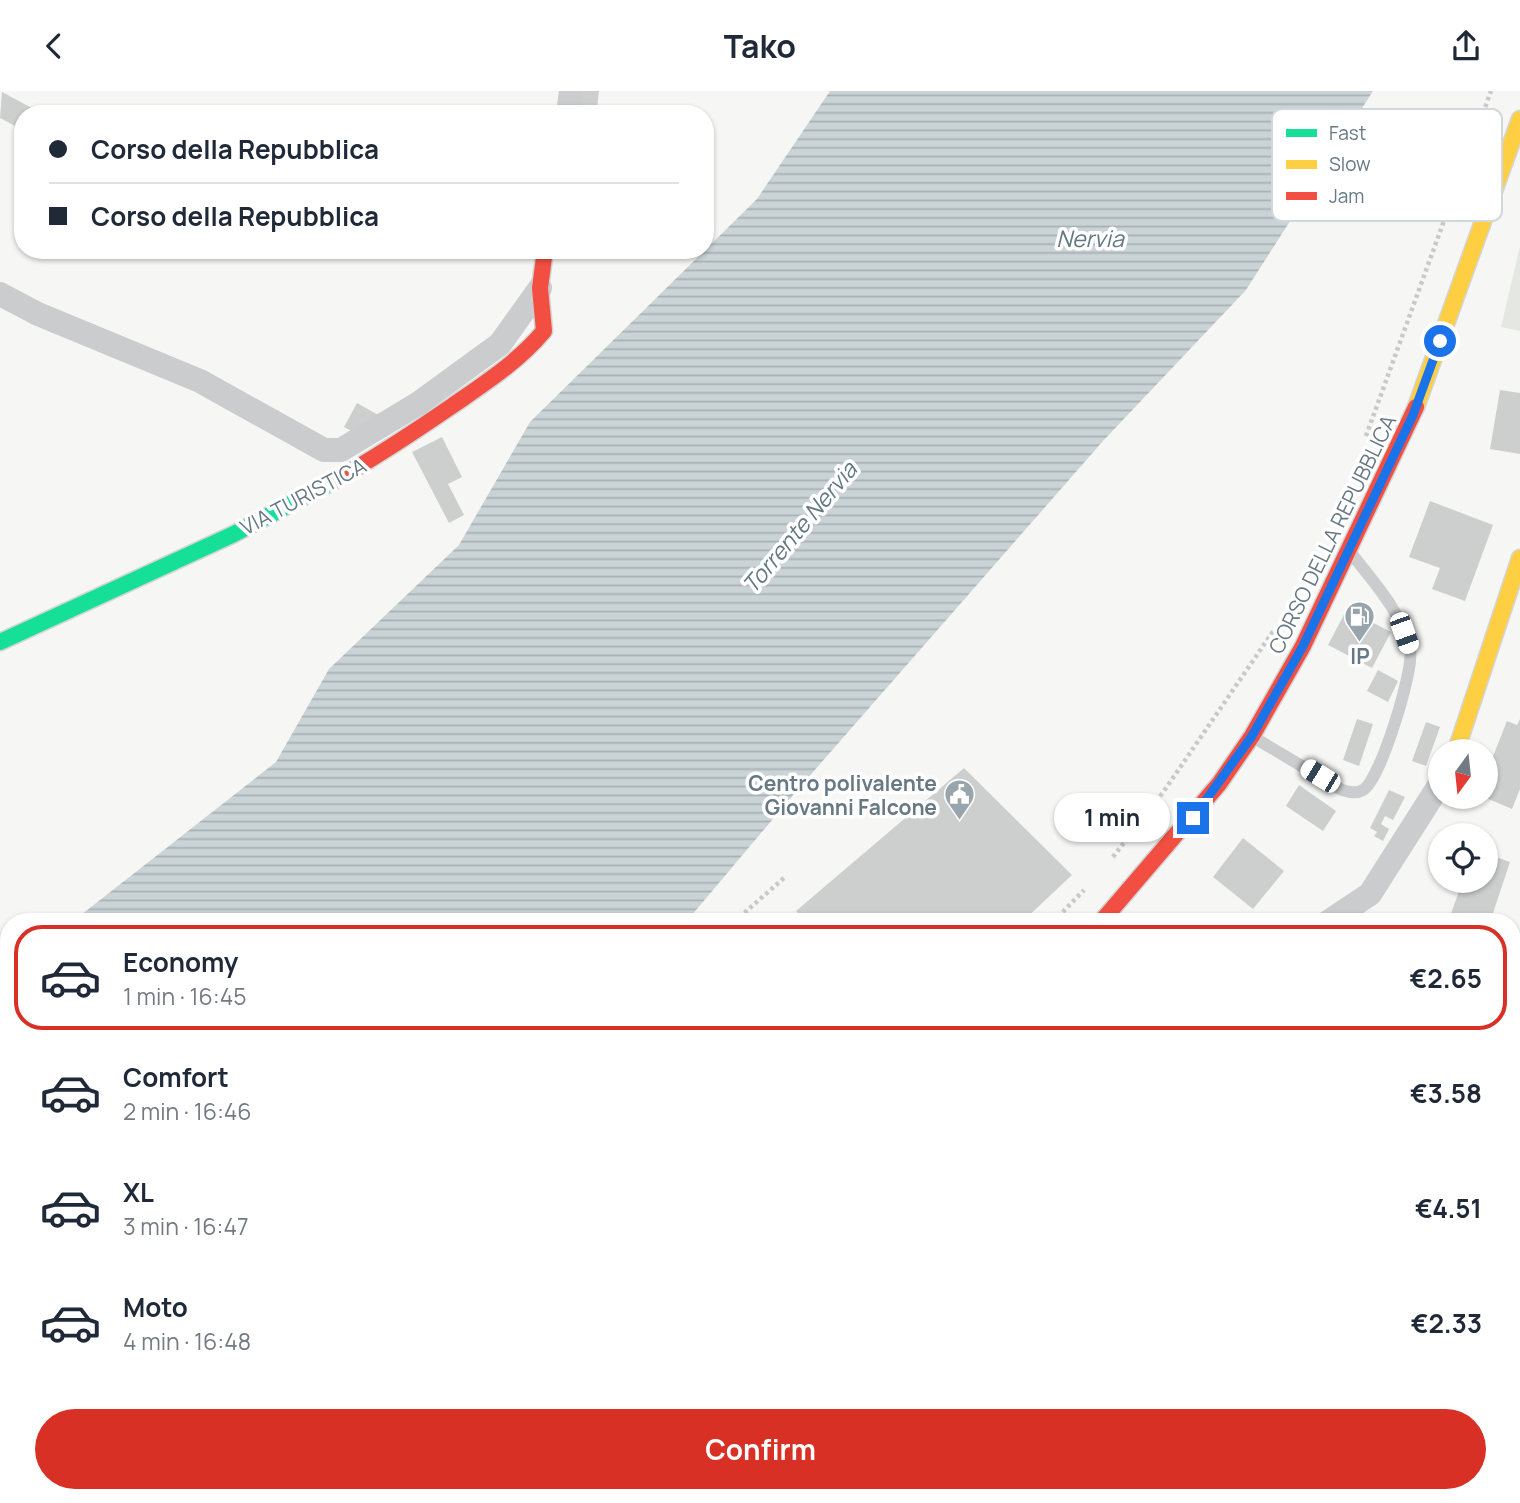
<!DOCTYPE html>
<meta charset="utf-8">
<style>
body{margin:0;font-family:Manrope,sans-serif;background:#f2f2f3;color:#1f2937;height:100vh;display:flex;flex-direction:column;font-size:26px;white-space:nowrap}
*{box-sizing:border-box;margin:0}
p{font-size:23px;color:#747a83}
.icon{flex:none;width:38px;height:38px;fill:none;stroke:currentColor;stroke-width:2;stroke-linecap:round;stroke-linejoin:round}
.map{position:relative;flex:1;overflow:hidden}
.side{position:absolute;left:0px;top:822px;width:1521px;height:590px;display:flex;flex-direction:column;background:#fff;border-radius:28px 28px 0 0;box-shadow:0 2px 5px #0004}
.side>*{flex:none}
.hud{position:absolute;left:14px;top:14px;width:700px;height:154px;border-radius:28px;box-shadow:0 2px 5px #0004;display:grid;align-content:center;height:154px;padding:0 35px;background:#fff}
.needle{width:46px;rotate:195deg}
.controls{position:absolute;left:1428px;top:648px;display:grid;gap:14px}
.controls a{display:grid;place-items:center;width:70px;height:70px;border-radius:50%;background:#fff;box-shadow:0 2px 5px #0004;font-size:35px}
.end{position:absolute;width:32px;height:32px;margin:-16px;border:9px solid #1a73e8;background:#fff;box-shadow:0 0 0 4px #fff}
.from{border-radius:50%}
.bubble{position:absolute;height:49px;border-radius:24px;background:#fff;box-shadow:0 2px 5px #0004;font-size:23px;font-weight:700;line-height:49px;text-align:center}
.car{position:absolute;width:21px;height:42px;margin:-21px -10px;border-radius:9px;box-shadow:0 0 5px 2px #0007;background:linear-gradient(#fff 24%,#345 0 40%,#fff 0 76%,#345 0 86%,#fff 0)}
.hud b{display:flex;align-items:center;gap:24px;height:66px;font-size:26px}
.hud b+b{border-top:2px solid #e0e1e3}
.hud i{width:18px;height:18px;background:#1f2937}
ul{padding:12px 0 0;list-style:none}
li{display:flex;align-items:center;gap:21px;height:105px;margin:0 14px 10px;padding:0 21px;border:4px solid transparent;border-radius:28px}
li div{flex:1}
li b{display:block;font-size:26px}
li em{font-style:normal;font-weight:700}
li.on{border-color:#d93025}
li>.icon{width:63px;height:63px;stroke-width:1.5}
.cta{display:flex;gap:14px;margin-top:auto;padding:14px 35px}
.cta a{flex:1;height:80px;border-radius:42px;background:#d93025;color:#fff;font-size:28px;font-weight:700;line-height:80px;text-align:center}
header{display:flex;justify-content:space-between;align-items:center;height:91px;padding:0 35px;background:#fff;font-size:32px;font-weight:700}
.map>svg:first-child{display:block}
</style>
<header><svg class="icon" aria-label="back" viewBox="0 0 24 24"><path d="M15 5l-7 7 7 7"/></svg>Tako<svg class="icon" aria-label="share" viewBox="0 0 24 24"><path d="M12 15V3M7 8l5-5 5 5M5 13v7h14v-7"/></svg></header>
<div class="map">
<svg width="1520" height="1412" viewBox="0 0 1520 1412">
<defs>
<pattern id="water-rules" width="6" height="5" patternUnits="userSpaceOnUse" patternTransform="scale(1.75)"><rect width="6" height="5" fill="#cad3d6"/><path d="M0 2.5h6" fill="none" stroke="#a8b0b3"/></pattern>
</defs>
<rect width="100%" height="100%" fill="#f6f6f5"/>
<path fill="#e5e8e2" d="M1520 155V240L1501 236Z
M1520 1330V1412H1457L1464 1404H1512V1339Z"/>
<path fill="url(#water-rules)" d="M830 0H1373L1246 199 1103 350 799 697 686 831H72L276 671 329 578 459 454 530 331 757 108Z
M9 879V1367L0 1373V886Z"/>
<path fill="#cdcfcf" d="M580 0H599L597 17 579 15Z
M2 1 43 23H23V49L17 46 21 38 0 27Z
M1500 299 1520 302V363L1490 358Z
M357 312 380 325 353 341 344 336Z
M442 346 462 386 448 393 464 424 449 432 412 361Z
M1430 410 1493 434 1465 510 1432 498 1440 477 1409 466Z
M1347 518 1391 541 1372 577 1328 554Z
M1378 579 1398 590 1388 611 1367 600Z
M1357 628 1373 633 1359 675 1343 669Z
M1520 628V698L1512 718 1486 707V683L1507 630 1517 634Z
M1426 631 1440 636 1426 675 1412 670Z
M964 677 1072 784 1022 831H806L796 820Z
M1299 694 1336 720 1323 740 1286 715Z
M1389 699 1405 706 1393 729 1385 725 1381 733 1389 738 1383 750 1374 745 1377 741 1370 737Z
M1243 747 1284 780 1253 818 1213 786Z
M1486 752 1496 756 1493 765 1510 771 1490 831H1448L1463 789H1486Z
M1515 1184 1520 1187V1215L1512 1211V1190Z
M667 1404H741L734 1412H678Z
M1147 1404H1215L1211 1410 1204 1406 1201 1412H1164Z"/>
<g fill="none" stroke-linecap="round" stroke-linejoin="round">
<defs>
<path id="fast" d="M0 551 234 443 334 390
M1512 933 1520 899
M423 1412 434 1404"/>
<path id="slow" d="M1416 316 1520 28
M1456 660 1520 467"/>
<path id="jam" d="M334 390C375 367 414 341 452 315 485 292 518 271 544 240L540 197 545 159
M1101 831 1219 693 1252 645 1303 555 1416 316"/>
</defs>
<use href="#fast" stroke="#d3d4d5" stroke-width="19"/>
<use href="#slow" stroke="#d3d4d5" stroke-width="19"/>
<use href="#jam" stroke="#d3d4d5" stroke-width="19"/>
<path stroke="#c8c9ca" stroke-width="4.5" stroke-dasharray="3.5 3.5" stroke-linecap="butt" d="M1366 345 1491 0
M1113 766 1164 700 1274 539
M734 831 785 786
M1053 831 1084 799"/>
<path stroke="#cbcccd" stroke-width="12" d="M1253 646 1342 699C1349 701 1356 703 1363 699 1380 690 1415 577 1410 558 1401 520 1374 492 1351 462"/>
<path stroke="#cbcccd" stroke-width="24" d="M568 23 571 0
M0 203 38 223 200 290 324 359H341L419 312 500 253 540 197
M1328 831 1370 803 1440 693
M953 1404 986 1412
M466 1412 476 1404
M1045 1412 1056 1404"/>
<use href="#fast" stroke="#16e098" stroke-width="16"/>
<use href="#slow" stroke="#ffcf43" stroke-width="16"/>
<use href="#jam" stroke="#f24e42" stroke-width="16"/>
</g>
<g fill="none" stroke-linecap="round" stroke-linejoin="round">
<path stroke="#1a73e8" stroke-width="9" d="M1193 727 1252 645 1303 555 1413 324 1440 250"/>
</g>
<defs>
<symbol id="fuel-pin" viewBox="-11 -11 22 30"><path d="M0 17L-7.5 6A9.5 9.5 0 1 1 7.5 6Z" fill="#99a5ac" stroke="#fff"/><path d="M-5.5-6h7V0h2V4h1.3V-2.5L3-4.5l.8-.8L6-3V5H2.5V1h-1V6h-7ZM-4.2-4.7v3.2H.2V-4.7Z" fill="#fff"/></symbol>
<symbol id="civic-pin" viewBox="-11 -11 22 30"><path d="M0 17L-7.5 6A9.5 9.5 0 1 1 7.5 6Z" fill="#99a5ac" stroke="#fff"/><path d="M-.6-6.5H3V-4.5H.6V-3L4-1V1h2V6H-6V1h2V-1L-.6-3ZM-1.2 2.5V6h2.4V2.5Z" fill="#fff"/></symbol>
</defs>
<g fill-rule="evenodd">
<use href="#fuel-pin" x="1342" y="508" width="35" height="47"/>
<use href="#civic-pin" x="942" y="686" width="35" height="47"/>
</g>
<g text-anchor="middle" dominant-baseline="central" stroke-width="7" stroke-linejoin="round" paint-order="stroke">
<g font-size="21" fill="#677984" stroke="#fff">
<text transform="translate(303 405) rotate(-28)">VIA TURISTICA</text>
<text transform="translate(1332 443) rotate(-64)">CORSO DELLA REPUBBLICA</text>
</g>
<g font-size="21" font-weight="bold" fill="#677984" stroke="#fff">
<text x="1360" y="565">IP</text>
<text x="937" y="692" text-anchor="end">Centro polivalente<tspan x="937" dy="24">Giovanni Falcone</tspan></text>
</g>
<g font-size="23" font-style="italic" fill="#637a80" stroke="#fff">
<text x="1090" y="147">Nervia</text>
<text transform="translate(799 436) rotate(-50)">Torrente Nervia</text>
</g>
</g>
<rect x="1272" y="18" width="230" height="112" rx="10" fill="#fff" stroke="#d1d7da" stroke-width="2"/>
<rect x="1286" y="38" width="31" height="8" fill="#16e098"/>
<rect x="1286" y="69" width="31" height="9" fill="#ffcf43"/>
<rect x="1286" y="101" width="31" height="8" fill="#f24e42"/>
<g font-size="19" fill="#677984">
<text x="1329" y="49">Fast</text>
<text x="1329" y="80">Slow</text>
<text x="1329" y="112">Jam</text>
</g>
</svg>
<div class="controls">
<a><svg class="needle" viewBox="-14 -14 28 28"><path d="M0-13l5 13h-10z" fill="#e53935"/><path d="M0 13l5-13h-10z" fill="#747a83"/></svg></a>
<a><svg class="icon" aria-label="locate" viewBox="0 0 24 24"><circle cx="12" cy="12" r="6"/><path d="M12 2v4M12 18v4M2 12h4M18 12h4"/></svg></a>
</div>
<i class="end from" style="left:1440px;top:250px"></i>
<i class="end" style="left:1193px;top:727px"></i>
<div class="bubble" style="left:1054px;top:702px;width:116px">1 min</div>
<i class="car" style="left:1404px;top:542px;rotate:160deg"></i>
<i class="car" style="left:1320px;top:685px;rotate:301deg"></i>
<div class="hud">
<b><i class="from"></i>Corso della Repubblica</b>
<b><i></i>Corso della Repubblica</b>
</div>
<section class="side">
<ul>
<li class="on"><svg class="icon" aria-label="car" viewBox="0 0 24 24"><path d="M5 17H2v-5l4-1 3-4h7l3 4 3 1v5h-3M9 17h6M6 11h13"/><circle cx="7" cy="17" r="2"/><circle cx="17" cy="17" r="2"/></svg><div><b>Economy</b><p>1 min · 16:45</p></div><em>€2.65</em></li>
<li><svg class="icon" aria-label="car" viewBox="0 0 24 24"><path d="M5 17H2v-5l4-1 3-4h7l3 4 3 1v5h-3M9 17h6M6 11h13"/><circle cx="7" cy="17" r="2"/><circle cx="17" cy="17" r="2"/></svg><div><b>Comfort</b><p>2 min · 16:46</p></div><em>€3.58</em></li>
<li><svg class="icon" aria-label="car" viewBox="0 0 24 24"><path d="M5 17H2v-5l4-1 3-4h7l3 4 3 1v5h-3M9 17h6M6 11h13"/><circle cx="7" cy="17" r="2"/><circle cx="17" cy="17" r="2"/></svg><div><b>XL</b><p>3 min · 16:47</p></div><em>€4.51</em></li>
<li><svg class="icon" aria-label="car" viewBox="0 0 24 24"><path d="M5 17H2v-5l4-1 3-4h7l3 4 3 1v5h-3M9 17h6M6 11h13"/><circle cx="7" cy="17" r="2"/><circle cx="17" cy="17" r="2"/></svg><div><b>Moto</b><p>4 min · 16:48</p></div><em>€2.33</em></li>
</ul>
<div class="cta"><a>Confirm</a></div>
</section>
</div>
